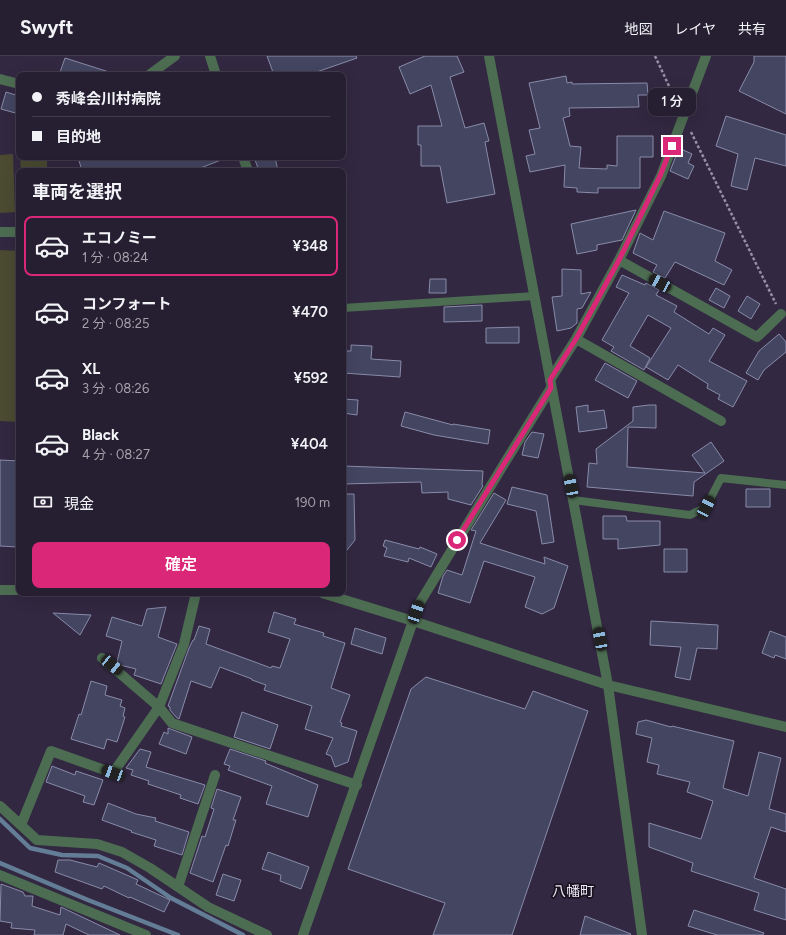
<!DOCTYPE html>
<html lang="ja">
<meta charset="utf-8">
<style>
body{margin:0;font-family:Figtree,"Noto Sans JP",sans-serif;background:#2e2739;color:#f1f3f6;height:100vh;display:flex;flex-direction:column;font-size:15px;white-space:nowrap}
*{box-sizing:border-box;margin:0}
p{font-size:13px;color:#a4a2ab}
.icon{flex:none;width:22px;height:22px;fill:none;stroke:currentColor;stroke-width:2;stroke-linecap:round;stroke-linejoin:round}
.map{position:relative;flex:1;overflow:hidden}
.panel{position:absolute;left:16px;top:112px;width:330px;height:428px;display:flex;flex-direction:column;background:#261e31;border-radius:8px;box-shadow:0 4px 16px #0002,0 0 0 1px #423c4d}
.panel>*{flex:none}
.banner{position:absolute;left:16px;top:16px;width:330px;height:88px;border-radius:8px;box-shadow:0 4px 16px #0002,0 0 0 1px #423c4d;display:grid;align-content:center;height:88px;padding:0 16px;background:#261e31}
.end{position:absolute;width:18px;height:18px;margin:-9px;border:5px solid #db2777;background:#fff;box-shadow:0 0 0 2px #fff}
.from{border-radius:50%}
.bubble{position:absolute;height:28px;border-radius:8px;background:#261e31;box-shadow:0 4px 16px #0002,0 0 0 1px #423c4d;font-size:13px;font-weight:600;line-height:28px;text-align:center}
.car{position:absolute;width:12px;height:24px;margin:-12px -6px;border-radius:5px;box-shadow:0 0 3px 1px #0007;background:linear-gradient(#222 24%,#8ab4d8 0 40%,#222 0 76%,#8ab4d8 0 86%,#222 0)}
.banner b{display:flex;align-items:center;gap:14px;height:38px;font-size:15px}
.banner b+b{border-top:1px solid #423c4d}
.banner i{width:10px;height:10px;background:#f1f3f6}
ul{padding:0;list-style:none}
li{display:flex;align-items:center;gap:12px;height:60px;margin:0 8px 6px;padding:0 8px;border:2px solid transparent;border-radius:8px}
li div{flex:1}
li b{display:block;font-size:15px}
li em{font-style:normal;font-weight:600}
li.on{border-color:#db2777}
li>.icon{width:36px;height:36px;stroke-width:1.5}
h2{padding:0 16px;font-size:18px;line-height:48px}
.pay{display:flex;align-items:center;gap:10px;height:44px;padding:0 16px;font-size:15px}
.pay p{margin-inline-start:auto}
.cta{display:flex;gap:8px;margin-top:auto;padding:8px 16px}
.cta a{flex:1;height:46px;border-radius:8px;background:#db2777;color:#fff;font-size:16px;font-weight:600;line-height:46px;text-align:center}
header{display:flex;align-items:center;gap:24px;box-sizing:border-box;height:56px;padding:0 20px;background:#261e31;border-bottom:1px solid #423c4d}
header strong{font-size:19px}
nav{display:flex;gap:22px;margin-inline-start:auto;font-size:14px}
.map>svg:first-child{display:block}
</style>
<header>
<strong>Swyft</strong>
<nav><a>地図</a><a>レイヤ</a><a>共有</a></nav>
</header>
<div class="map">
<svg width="786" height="879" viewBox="0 0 786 879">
<rect width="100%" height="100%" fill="#322841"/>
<path fill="#4a4b31" d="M13 98 15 156 0 157V99Z
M20 101H47V115H21Z
M0 194 19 195V366L0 365Z"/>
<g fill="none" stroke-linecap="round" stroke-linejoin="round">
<path stroke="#647d96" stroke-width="4.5" d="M0 763 30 792 62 799 98 800 127 812 171 842 243 879
M0 807 88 844 178 879"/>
</g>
<path fill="#444561" stroke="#888baa" d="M267 0H356L357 2 308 19H274Z
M425 0H457L464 16 450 21 465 72 484 67 489 85 485 86 495 138 447 147 440 110H421V89H418V70H442L431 29 410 38 399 11Z
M754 0H786V58L739 35 754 6Z
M65 2 109 16 108 19H59Z
M566 20 567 27 572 26V28L647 27 648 39H638L639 51 569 52 570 60 563 62 570 90 581 91 579 112 607 113V109L617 110V80H653V101H640V132H598V137L577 136V132L564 131 565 109 530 116 526 100 535 98 529 74 540 72 529 27Z
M6 36 19 40V58L1 53Z
M726 60 786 79V110L755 102 747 134 731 130 738 98 716 90Z
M679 92 692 98 688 107 694 110 688 123 670 115Z
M78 101H226V102L193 115H82Z
M254 101H275L278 115H259Z
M636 154 622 184 597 189V194L577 198 571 168Z
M664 155 725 177 715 205 732 214 724 229 675 206 665 222 653 216 657 209 633 197 640 177 653 184Z
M562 213 581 214V238L591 236 582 252 577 253V267L571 272 557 275 552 241 562 240Z
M622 219 645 229 646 227 659 234 656 239 677 250 674 256 709 278 713 272 725 279 709 305 747 325 733 351 718 343 720 339 707 332 708 328 678 309 668 324 646 311 671 272 648 259 630 290 650 302 644 314 611 295 614 291 602 284 629 237 616 231Z
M430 223H446V237H429Z
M716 232 730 240 724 252 709 244Z
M747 240 760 248 751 263 738 255Z
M482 249V265L444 266V251Z
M519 271V287H486V272Z
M779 278 786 286V296L764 314 758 324 746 317 759 295Z
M351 289 372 290 371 303 401 305 400 321 343 317V295H351Z
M605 307 637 325 628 342 595 324Z
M343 343 358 344 357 359 343 357Z
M588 349V356L604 354 607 372 579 376 576 351Z
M649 349H656V372L628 371 627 411 705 417 692 399 711 386 724 405 694 426 693 440 587 431 589 407 597 408 596 393 633 365V351Z
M405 356 453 369V368L490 374 488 388 434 379 401 370Z
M532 376 544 378 538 402 522 399 525 386Z
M0 404 19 405 18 491 0 490Z
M343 410 483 415 482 429 483 430 471 449 448 443V436L422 437 421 426 343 428Z
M512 431 547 439 554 486 542 488 536 455 507 448Z
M746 433H770V451H746Z
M494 437 506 444 480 487 545 508 544 501 568 510 554 552 542 558 525 551 535 521 484 505 470 547 438 537 443 520 447 514 462 519 476 475 471 474Z
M343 438H354L355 484 343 499Z
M603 460H626L627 465H660V489L618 493V483H603Z
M385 484 419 493 420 491 437 498 431 511 409 502 408 506 384 500 387 492 383 490Z
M664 493H687V516H664Z
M166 551 158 581 177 588 161 628 134 619 136 613 120 609 117 606 122 585 106 580 112 561 142 570 147 553Z
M274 556 296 563 294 568 324 577 323 580 345 587 331 632 350 639 340 666 342 667 341 670 357 675 348 706 335 711 331 700 326 698 333 682 305 673 312 650 264 634 266 629 252 624V623L220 611 211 632 191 625 179 663 176 661 170 654V651L168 650 189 592 193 584H194L199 570 210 573 206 588 271 612 272 610 280 612 290 583 268 576Z
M53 557 91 559 80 579Z
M651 565 718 569 717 593 697 592 690 624 675 621 681 591 650 589Z
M355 572 386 582 382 598 351 588Z
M770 575 786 581V603L775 599 774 602 762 597Z
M426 621 525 653 533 635 588 655 512 879H433L445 847 348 813 411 633Z
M91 625 107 630 105 639 122 644 120 650 125 652 123 660 125 661 117 686 107 683 104 693 71 683 79 658 81 659Z
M242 656 278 669 270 693 234 681Z
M646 664 671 671 672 670 734 685 723 732 748 740 759 696 781 702 769 753 786 758V776L771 771 754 822 786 833V864L754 854 759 837 691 815 693 807 649 791V767L701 783 713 745 687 736 690 726 657 718 659 709 647 706 652 682 636 678 638 666Z
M168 672 192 681 186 698 159 688 164 676 168 678Z
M140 693 151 696 146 711 205 729 198 748 180 742 181 739 148 728 149 725 131 719 133 714 126 712Z
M230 693 266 705 265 707 318 729 308 761 266 748 272 730 228 714 230 710 224 708Z
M52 710 75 719 76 715 103 724 94 749 83 746 85 740 46 726Z
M217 733 241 741 233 764H236L228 790 226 789 213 826 190 817 202 780 205 781 214 753 211 752Z
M108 747 136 758 156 762 155 765 189 776 182 799 154 790 156 784 131 776 132 775 102 764Z
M268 796 309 811 301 833 280 825 281 819 262 813Z
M58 804H70L97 811 99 807 138 824 136 828 170 844 164 856 130 841 129 842 104 830 102 833 55 816Z
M223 818 241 824 234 845 216 839Z
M1 828 23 836 25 840H33L32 850 60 859 61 851 120 879H89L66 868 63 879H34L35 874 11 872 12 867 0 865Z
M694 854 764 877 763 879H717L688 870Z
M585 860 631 878 630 879H580Z"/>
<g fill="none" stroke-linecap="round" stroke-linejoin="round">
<path stroke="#968ea3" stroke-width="2.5" stroke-dasharray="3 2" stroke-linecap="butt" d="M655 0 676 45
M691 76 776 248"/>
<path stroke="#4d6d52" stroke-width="8" d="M343 252 535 240
M573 444 690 459 706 451 721 422 786 429"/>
<path stroke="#4d6d52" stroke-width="10" d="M210 0 216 19
M149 19 175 0
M0 23 19 28
M243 101 248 115
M0 176H19
M619 204 757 281 781 258
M576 283 721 365
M550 324 576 283 619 204 661 120 706 0
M102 602 159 651 172 667 357 729
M0 750 37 784 97 788 122 796 150 812 208 851 267 879
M21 769 51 695 113 717 159 651 184 588 196 537
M0 819 146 879
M178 831 215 719
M303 879 419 548 504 408 551 332"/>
<path stroke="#4d6d52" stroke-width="10" d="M489 0 608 629 642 879
M0 534H19
M322 537 413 565 608 629 786 671"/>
</g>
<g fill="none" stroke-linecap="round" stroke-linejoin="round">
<path stroke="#db2777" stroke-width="5" d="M457 484 551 332 550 324 576 283 619 204 660 120 672 90"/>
</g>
<g text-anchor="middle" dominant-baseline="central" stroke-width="3.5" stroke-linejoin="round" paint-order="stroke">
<g font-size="14" fill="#ebe5f6" stroke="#18131f">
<text x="573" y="835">八幡町</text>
</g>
</g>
</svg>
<i class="end from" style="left:457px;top:484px"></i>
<i class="end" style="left:672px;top:90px"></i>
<div class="bubble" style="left:648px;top:32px;width:48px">1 分</div>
<i class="car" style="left:660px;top:227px;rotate:299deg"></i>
<i class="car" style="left:571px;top:430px;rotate:349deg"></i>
<i class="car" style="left:706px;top:451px;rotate:27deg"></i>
<i class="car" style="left:416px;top:556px;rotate:19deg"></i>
<i class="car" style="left:600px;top:583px;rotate:349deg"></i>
<i class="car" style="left:112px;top:609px;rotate:129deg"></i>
<i class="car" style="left:113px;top:717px;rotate:290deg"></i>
<div class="banner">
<b><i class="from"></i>秀峰会川村病院</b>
<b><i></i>目的地</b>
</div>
<section class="panel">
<h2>車両を選択</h2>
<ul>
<li class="on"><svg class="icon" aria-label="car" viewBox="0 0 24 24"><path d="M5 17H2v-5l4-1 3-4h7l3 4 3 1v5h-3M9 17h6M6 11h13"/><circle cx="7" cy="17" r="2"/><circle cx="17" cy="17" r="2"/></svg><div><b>エコノミー</b><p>1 分 · 08:24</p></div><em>¥348</em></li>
<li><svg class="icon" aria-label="car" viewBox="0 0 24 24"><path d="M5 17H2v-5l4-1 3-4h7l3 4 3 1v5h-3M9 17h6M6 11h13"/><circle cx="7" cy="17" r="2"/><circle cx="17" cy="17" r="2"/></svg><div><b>コンフォート</b><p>2 分 · 08:25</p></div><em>¥470</em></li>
<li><svg class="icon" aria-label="car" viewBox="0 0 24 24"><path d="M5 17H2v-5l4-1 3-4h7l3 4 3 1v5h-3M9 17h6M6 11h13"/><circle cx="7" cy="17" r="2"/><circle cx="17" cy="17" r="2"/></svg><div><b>XL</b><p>3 分 · 08:26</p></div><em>¥592</em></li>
<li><svg class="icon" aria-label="car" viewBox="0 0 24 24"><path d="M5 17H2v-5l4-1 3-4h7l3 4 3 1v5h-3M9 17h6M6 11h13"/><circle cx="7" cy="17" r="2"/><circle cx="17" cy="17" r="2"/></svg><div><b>Black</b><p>4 分 · 08:27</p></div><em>¥404</em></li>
</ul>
<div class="pay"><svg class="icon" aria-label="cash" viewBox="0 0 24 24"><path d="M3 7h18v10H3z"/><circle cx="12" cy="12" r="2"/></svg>現金<p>190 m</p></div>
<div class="cta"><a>確定</a></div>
</section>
</div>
